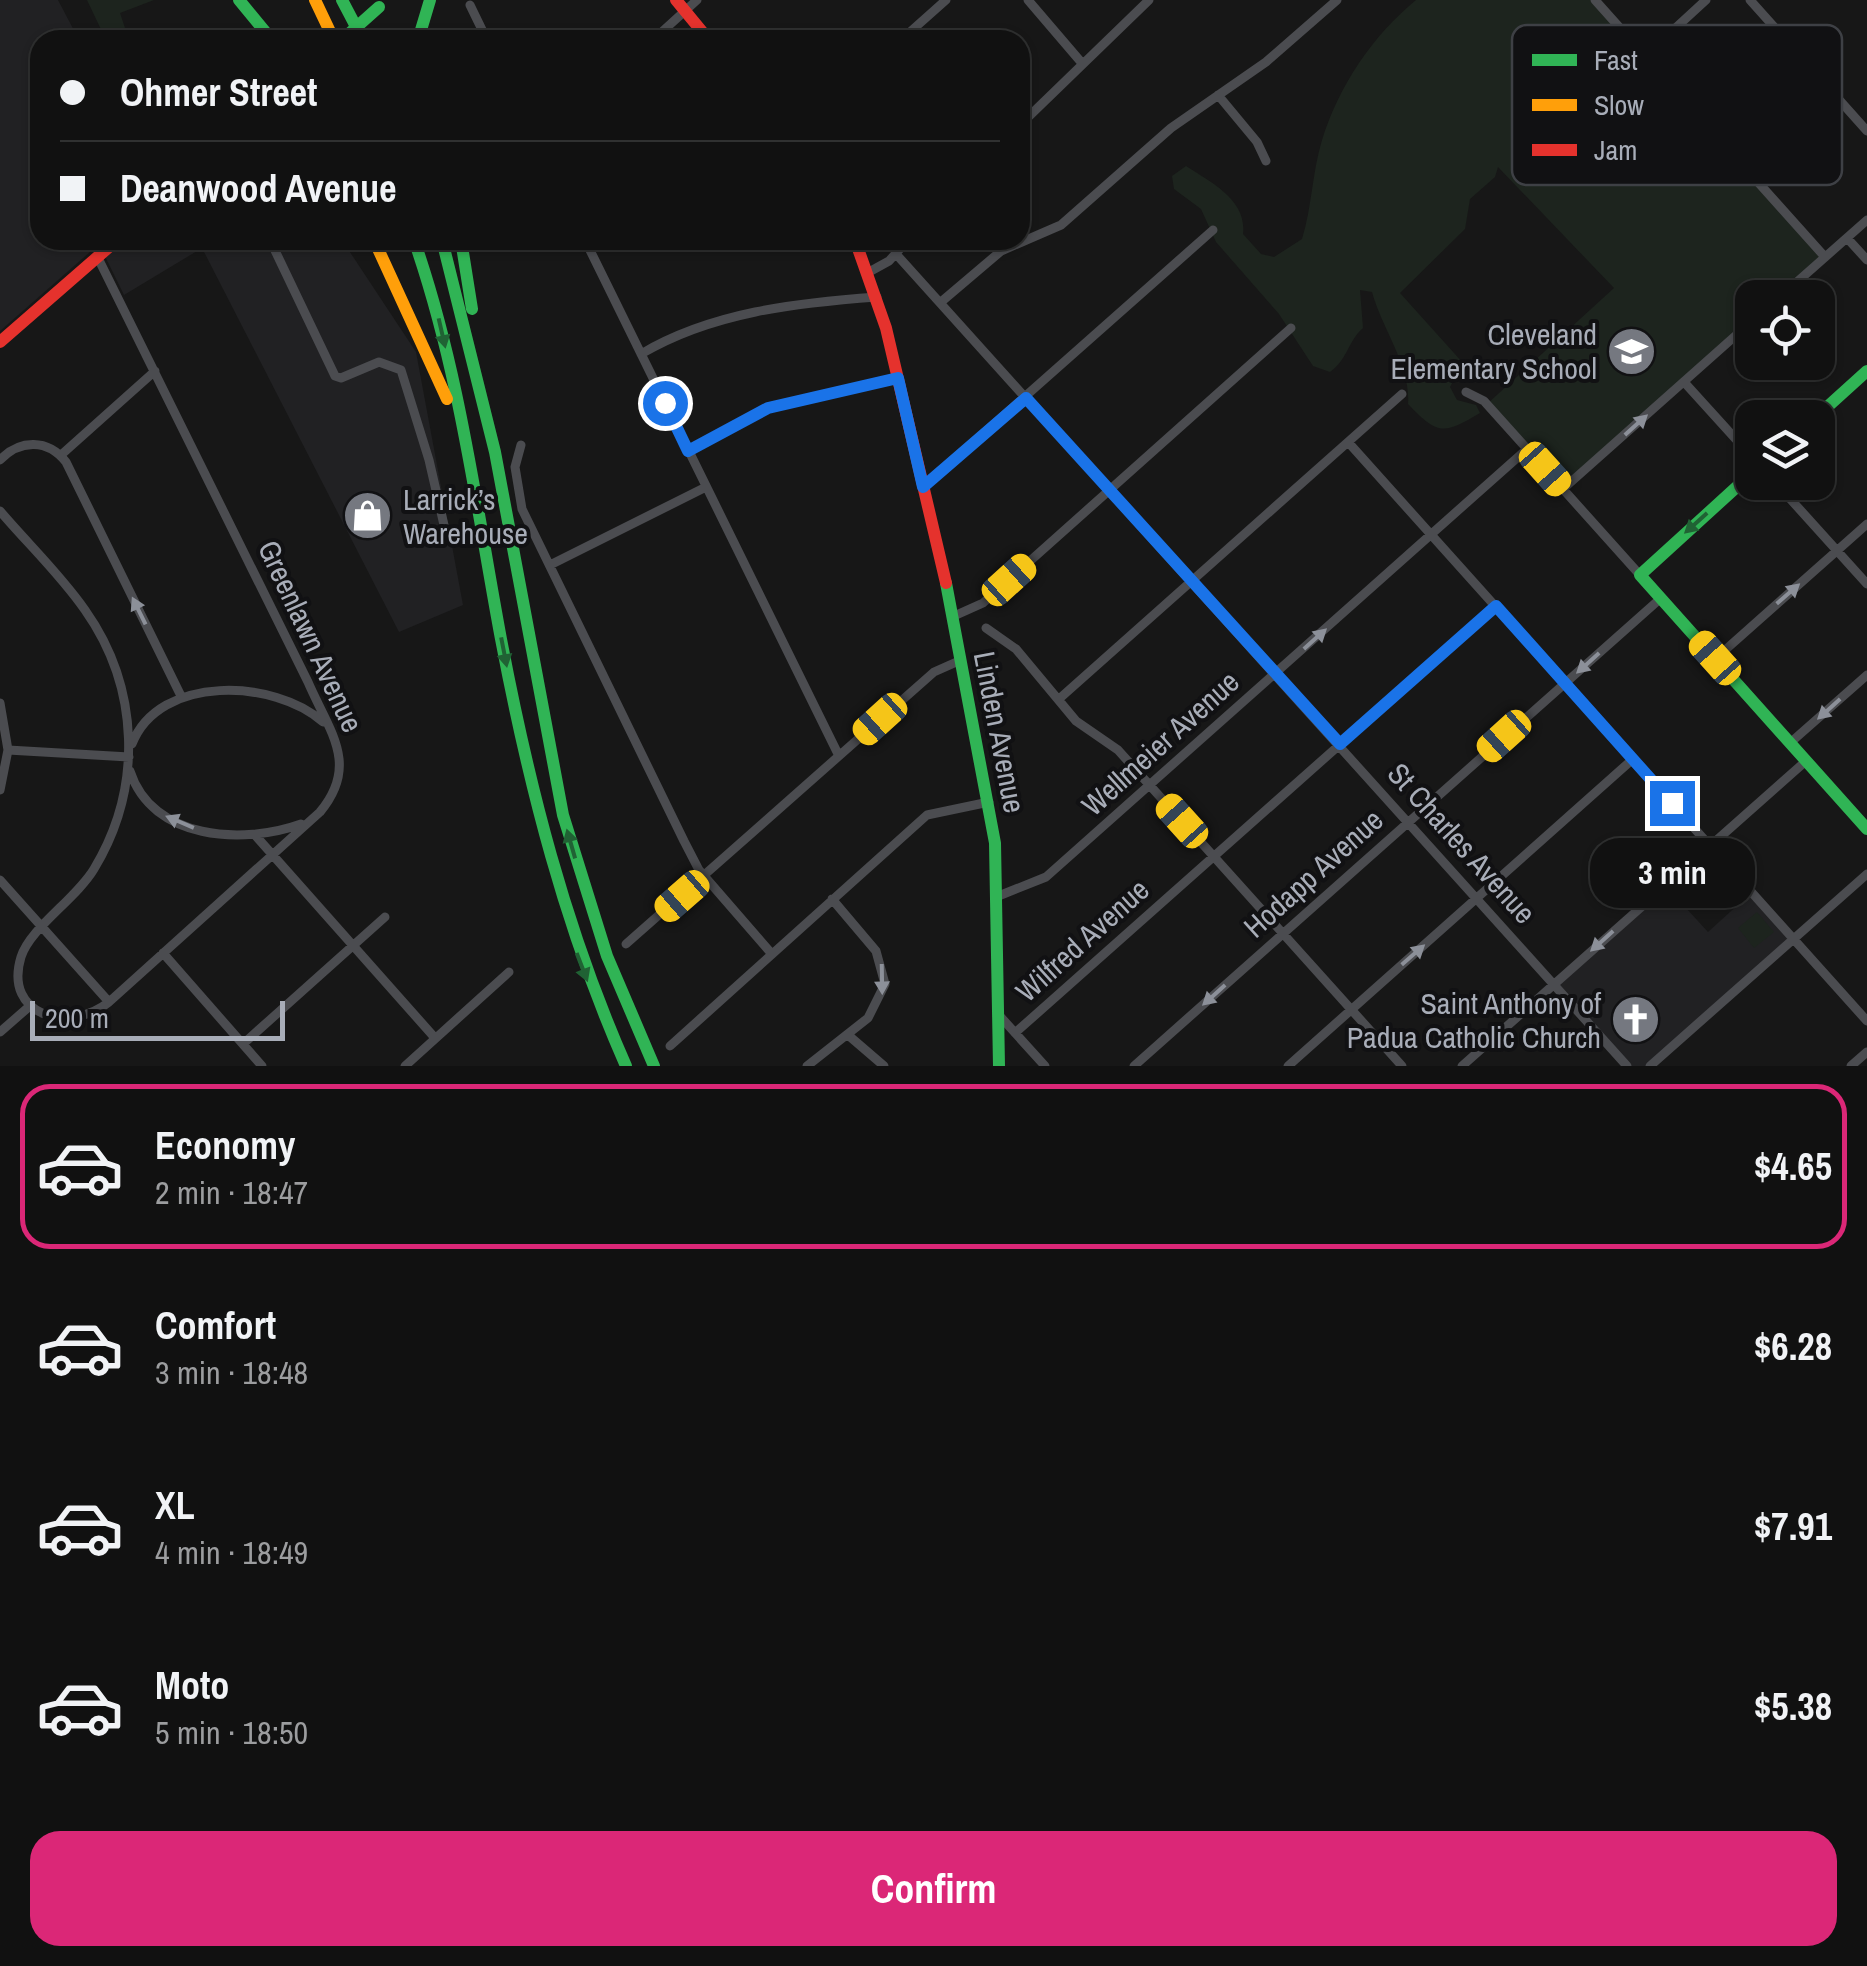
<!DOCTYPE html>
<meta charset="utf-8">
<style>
body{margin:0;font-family:"Archivo Narrow",sans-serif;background:#1e1f1f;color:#f1f3f6;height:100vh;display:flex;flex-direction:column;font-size:38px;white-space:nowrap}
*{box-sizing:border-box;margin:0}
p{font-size:32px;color:#9c9d9f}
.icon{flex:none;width:55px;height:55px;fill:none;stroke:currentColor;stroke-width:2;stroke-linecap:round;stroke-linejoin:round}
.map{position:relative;height:1066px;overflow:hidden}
.sheet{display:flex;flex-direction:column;background:#111;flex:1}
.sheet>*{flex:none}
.guide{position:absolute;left:30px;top:30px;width:1000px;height:220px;border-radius:30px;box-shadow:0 2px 8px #0004,0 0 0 2px #303131;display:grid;align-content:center;height:220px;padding:0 30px;background:#111}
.tools{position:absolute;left:1735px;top:280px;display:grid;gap:20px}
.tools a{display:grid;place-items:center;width:100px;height:100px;border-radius:20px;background:#111;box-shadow:0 2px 8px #0004,0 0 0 2px #303131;font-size:50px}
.scale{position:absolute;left:30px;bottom:25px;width:255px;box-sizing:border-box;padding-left:10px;border:5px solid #a8adb8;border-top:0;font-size:28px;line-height:35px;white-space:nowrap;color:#a8adb8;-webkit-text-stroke:8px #111113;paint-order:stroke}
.end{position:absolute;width:45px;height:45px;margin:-22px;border:12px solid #1a73e8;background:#fff;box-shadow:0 0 0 5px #fff}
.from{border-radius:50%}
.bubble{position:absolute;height:70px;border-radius:30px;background:#111;box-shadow:0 2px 8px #0004,0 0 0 2px #303131;font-size:32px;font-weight:700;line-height:70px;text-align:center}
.car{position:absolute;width:30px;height:60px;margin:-30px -15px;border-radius:12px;box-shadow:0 0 8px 2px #0007;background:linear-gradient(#f5c518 24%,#345 0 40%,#f5c518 0 76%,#345 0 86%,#f5c518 0)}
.guide b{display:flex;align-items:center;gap:35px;height:95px;font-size:38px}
.guide b+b{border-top:2px solid #303131}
.guide i{width:25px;height:25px;background:#f1f3f6}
ul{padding:18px 0 0;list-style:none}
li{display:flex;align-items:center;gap:30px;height:165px;margin:0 20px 15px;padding:0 10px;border:5px solid transparent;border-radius:30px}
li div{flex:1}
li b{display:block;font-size:38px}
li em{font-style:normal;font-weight:700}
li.active{border-color:#db2777}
li>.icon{width:90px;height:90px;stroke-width:1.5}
.cta{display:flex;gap:20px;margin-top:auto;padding:20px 30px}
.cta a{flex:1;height:115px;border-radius:30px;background:#db2777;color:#fff;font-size:40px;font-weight:700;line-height:115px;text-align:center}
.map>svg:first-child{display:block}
</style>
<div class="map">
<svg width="1867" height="1066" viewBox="0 0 1867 1066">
<rect width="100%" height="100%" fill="#171717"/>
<path fill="#212123" d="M0 0H58L79 40H40V240H342L416 352 463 605 399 632 202 248 124 295 99 244 0 331Z
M1665 885 1708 932 1752 892 1794 939 1650 1066H1627L1554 984Z"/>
<path fill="#1d241e" d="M87 0H154L120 13 129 40H106Z
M1416 0H1595L1825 257 1779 297 1752 298V321L1563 489 1487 404 1614 288 1498 167 1495 177 1470 199 1465 229 1400 293 1463 363 1450 387 1457 400 1476 405 1480 413C1443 435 1438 435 1408 404 1411 366 1382 329 1372 292L1360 290 1363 328C1348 341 1348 359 1330 372L1313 366 1279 314 1216 242 1201 209 1174 189 1172 176 1186 166C1212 183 1247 200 1243 234L1261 254 1274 257 1302 239C1312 207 1312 173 1322 140 1339 86 1372 36 1416 0Z
M1757 912 1774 932 1754 948 1738 928Z"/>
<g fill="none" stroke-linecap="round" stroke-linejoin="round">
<path stroke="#4b4c50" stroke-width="9" d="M1028 0 1081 62
M1595 0 1825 257
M1750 0 1867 131
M470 5 487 40
M653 40 697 0
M901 40 946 0
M1645 56 1706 0
M1218 95 1257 142 1266 161
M1020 125 1149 0
M1847 238 1867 260
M270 240 335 376 341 378 379 362 401 370 429 460 447 538
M585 240 839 756
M896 254 1627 1066
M869 272 889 261 908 240
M1779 298 1867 220
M941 302 1001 251 1061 225 1171 128 1266 62 1337 0
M641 354C712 312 796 303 877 297
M1684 382 1752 457
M1466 392 1484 401 1640 575
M1348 442 1867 1021
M521 445 515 467 522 509 684 841 699 870 771 953
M689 451 769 408 898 378
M61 455 155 371
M0 460C20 439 48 439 66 462L182 698
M1775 482 1867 584
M923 487 1213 230
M1563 489 1752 321
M0 511C28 544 60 574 85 610 140 688 143 788 94 869 76 899 30 928 21 957 3 1016 69 1034 109 1002L320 812C360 764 329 731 308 682L97 256
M550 565 706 487
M954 616 983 603 1291 328
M986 628 1016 649 1076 721 1118 750 1402 1066
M1715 659 1867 524
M1059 699 1402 394
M0 703 8 750 0 790
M1790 743 1867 675
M132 744C159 674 275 679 323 722
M8 750 129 757
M130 771C152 840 243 845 301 824
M255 835 435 1038
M0 880 109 1002
M996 897 1046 877 1527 449
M626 944 934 672 961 660
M163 953 262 1066
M998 1014 1045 1066
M0 1032 31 1005
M1015 1033 1496 606
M848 1035 884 1066
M243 1044 385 917
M670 1046 927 815 989 802
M405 1066 509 972
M807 1066 868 1018 885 984 876 951 832 899
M1134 1066 1661 598
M1288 1066 1633 759
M1462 1066 1806 761
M1650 1066 1867 874
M1851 1066 1867 1052"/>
<path stroke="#30b455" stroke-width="12" d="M239 0 272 40
M342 0 363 40
M418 40 430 0
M414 240C459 369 476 505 501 639 529 786 565 928 626 1066
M442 240 495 452 563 815 607 956 654 1066
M461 240 472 309
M1815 418 1867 371
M1752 473 1640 575 1867 829
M946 583 995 843 999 1066"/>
<path stroke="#ff9f0a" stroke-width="12" d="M315 0 334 40
M374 240 447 399"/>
<path stroke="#e5322d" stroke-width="12" d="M676 0 709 40
M855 240 886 328 946 583
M0 342 117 240"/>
<path stroke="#30b455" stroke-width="12" d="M342 40 379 7"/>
</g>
<defs><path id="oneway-solid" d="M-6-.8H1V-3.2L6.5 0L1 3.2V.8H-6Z" transform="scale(2.5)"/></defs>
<g fill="#206234">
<use href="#oneway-solid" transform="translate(442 333) rotate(77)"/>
<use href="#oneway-solid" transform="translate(1696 523) rotate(138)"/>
<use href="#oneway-solid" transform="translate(504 652) rotate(79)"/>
<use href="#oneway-solid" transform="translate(571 844) rotate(-106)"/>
<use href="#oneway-solid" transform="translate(582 967) rotate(69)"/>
</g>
<g fill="#8c9099">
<use href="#oneway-solid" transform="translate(1636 425) rotate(-42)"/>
<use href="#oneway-solid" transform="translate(1788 594) rotate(-41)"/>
<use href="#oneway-solid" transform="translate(139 611) rotate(-116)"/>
<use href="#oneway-solid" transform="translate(1315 639) rotate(-42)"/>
<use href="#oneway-solid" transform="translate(1588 663) rotate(138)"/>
<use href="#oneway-solid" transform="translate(1829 709) rotate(138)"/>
<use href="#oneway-solid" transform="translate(180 822) rotate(-157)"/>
<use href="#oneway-solid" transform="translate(1602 941) rotate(138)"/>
<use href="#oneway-solid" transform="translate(1413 955) rotate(-41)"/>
<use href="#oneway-solid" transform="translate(882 979) rotate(89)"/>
<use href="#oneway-solid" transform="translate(1214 995) rotate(138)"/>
</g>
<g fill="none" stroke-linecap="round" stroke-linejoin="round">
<path stroke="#1a73e8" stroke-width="12" d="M665 403 688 451 768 408 898 378 923 487 1026 398 1340 744 1496 606 1672 803"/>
</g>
<defs>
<symbol id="school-disc" viewBox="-11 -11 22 22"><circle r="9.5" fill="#757880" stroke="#111113"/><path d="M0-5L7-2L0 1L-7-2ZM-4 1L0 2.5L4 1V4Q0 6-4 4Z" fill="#fff"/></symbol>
<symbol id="shop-disc" viewBox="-11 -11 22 22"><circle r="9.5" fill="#757880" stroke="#111113"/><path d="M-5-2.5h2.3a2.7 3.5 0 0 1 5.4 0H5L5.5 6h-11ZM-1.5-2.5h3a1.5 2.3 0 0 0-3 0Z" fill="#fff"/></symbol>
<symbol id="church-disc" viewBox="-11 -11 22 22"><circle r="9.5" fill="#757880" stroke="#111113"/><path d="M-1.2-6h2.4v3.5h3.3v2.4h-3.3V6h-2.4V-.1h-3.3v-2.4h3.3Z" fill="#fff"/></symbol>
</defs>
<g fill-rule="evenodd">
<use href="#school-disc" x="1604" y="324" width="55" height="55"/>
<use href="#shop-disc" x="340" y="488" width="55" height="55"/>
<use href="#church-disc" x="1608" y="992" width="55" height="55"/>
</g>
<g text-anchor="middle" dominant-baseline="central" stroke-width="8" stroke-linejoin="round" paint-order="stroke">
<g font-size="30" fill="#a8adb8" stroke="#111113" text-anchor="end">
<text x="1597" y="334">Cleveland<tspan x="1597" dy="34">Elementary School</tspan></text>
<text x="403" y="499" text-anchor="start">Larrick’s<tspan x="403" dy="34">Warehouse</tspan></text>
<text x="1601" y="1003">Saint Anthony of<tspan x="1601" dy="34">Padua Catholic Church</tspan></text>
</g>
<g font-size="30" fill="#a8adb8" stroke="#111113">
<text transform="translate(311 636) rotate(65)">Greenlawn Avenue</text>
<text transform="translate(1000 732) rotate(79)">Linden Avenue</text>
<text transform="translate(1160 743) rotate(-42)">Wellmeier Avenue</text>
<text transform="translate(1462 843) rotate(48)">St Charles Avenue</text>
<text transform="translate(1313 873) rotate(-42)">Hodapp Avenue</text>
<text transform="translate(1082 940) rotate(-42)">Wilfred Avenue</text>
</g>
</g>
<rect x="1512" y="25" width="330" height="160" rx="15" fill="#111113" stroke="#3e4045" stroke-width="2.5"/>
<rect x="1532" y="54" width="45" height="12" fill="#30b455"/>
<rect x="1532" y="99" width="45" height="12" fill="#ff9f0a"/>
<rect x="1532" y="144" width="45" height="12" fill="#e5322d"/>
<g font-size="28" fill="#a8adb8">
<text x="1594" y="70">Fast</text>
<text x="1594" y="115">Slow</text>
<text x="1594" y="160">Jam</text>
</g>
</svg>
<div class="tools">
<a><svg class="icon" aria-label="locate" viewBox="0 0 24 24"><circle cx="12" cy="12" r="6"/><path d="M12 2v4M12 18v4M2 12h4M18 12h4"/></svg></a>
<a><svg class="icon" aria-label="layers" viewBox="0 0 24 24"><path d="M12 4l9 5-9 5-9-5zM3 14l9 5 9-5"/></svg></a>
</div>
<div class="scale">200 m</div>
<i class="end from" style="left:665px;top:403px"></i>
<i class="end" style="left:1672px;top:803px"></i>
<div class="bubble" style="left:1590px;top:838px;width:165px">3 min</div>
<i class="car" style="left:1545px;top:469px;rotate:138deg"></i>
<i class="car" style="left:1009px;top:580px;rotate:48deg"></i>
<i class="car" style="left:1715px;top:658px;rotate:318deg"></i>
<i class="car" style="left:880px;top:719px;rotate:228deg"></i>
<i class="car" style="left:1504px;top:736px;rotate:228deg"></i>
<i class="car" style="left:1182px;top:821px;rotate:318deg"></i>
<i class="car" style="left:682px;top:896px;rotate:229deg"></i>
<div class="guide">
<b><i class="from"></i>Ohmer Street</b>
<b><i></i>Deanwood Avenue</b>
</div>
</div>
<section class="sheet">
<ul>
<li class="active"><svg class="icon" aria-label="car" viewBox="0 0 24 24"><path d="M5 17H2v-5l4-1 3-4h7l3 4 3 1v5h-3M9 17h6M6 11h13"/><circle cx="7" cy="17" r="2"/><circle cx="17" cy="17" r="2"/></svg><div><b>Economy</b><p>2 min · 18:47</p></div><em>$4.65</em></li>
<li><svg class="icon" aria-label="car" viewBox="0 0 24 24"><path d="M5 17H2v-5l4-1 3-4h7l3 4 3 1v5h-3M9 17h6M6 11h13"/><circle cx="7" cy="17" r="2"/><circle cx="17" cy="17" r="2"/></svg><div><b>Comfort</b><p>3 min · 18:48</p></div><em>$6.28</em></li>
<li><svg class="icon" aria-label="car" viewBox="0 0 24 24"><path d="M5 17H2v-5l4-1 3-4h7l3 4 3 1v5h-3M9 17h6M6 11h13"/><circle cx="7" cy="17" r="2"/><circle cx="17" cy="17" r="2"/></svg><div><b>XL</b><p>4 min · 18:49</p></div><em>$7.91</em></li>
<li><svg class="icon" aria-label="car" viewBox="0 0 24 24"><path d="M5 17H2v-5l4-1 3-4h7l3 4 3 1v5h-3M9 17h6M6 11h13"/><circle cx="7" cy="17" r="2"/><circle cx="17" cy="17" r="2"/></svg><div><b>Moto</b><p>5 min · 18:50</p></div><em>$5.38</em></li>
</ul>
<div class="cta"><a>Confirm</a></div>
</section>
